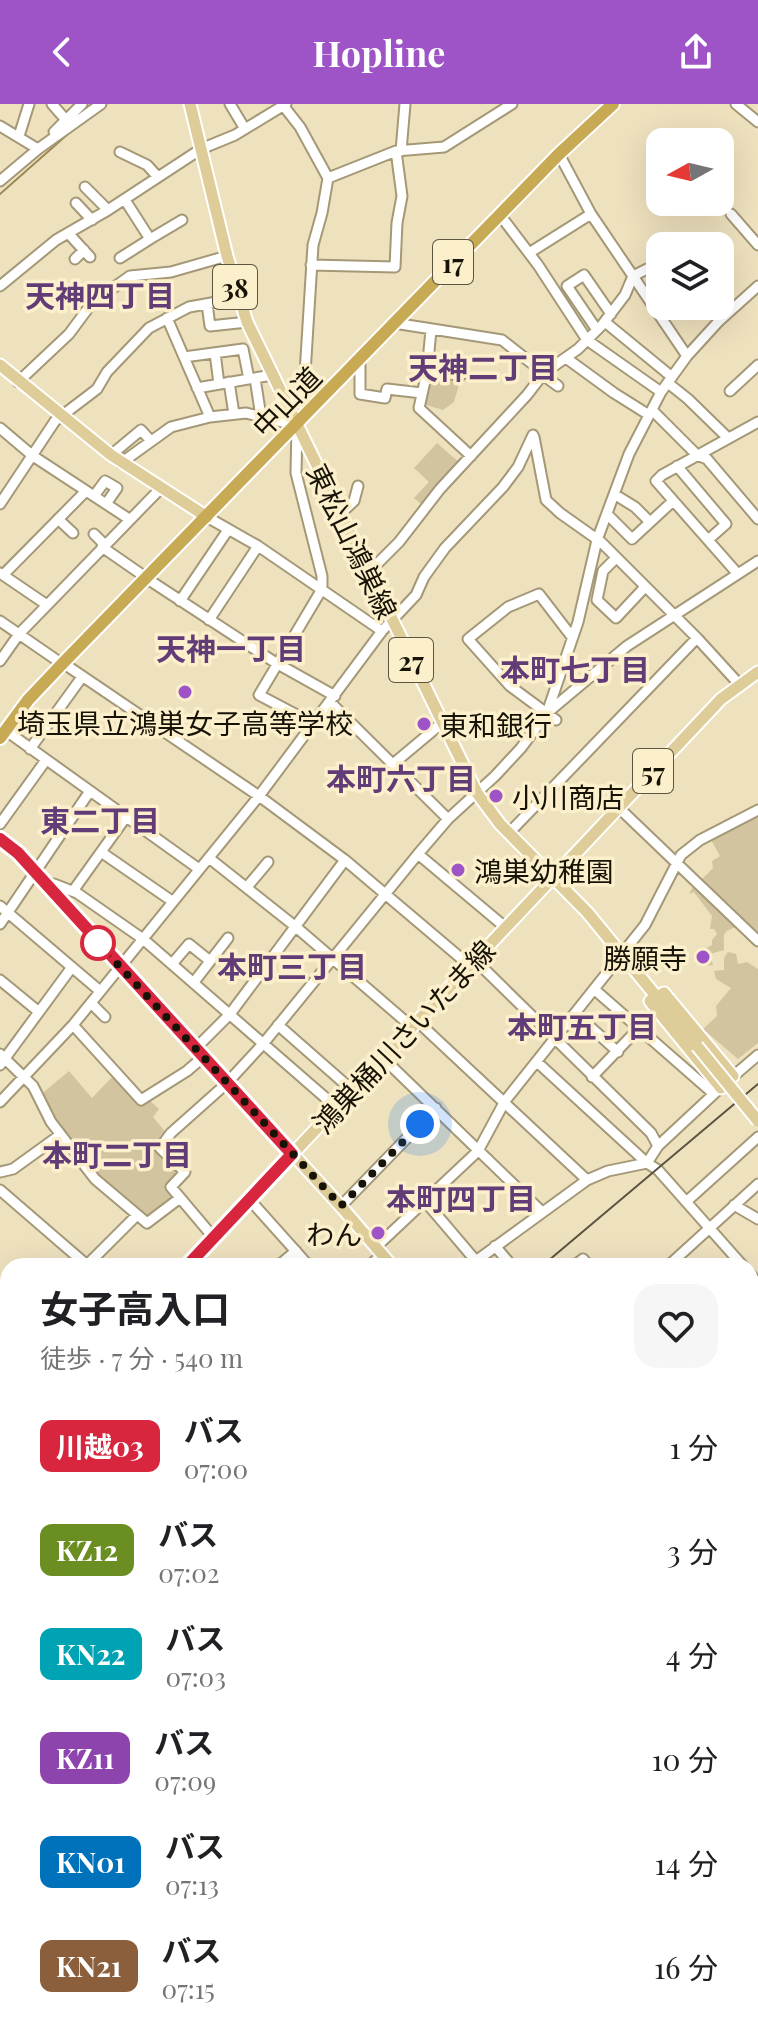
<!DOCTYPE html>
<html lang="ja">
<head>
<meta charset="utf-8">
<style>
	body { margin:0; font-family:"Playfair Display","Noto Sans JP",serif; background:#f6f6f6; color:#202124; height:100vh; display:flex; flex-direction:column; font-size:30px; white-space:nowrap }
	* { box-sizing:border-box; margin:0 }
	p { font-size:26px; color:#757577 }
	.icon { flex:none; width:44px; height:44px; fill:none; stroke:currentColor; stroke-width:2; stroke-linecap:round; stroke-linejoin:round }
	.map { position:relative; flex:1; overflow:hidden }
	.drawer { position:absolute; left:0px; top:1154px; width:758px; height:776px; display:flex; flex-direction:column; background:#fff; border-radius:24px 24px 0 0; box-shadow:0 8px 32px #0002 }
	.drawer>* { flex:none }
	.badge { padding:0 16px; border-radius:12px; font-size:28px; line-height:52px }
	.needle { width:52px; rotate:262deg }
	.fabs { position:absolute; left:646px; top:24px; display:grid; gap:16px }
	.fabs a { display:grid; place-items:center; width:88px; height:88px; border-radius:16px; background:#fff; box-shadow:0 8px 32px #0002; font-size:40px }
	.you { position:absolute; width:40px; height:40px; margin:-20px; border:6px solid #fff; border-radius:50%; background:#1a73e8; box-shadow:0 0 0 12px #1a73e833 }
	.map>.badge { position:absolute; translate:-50% -50%; box-shadow:0 0 0 4px #fff }
	.round { display:grid; place-items:center; flex:none; width:84px; height:84px; border-radius:24px; background:#f6f6f6 }
	.overview { display:flex; align-items:center; justify-content:space-between; height:136px; padding:0 40px }
	h1 { font-size:38px; font-weight:700; line-height:60px }
	ul { padding:0; list-style:none }
	li { display:flex; align-items:center; gap:24px; height:104px; padding:0 40px }
	li div { flex:1 }
	li b { display:block; font-size:30px }
	li em { font-style:normal }
	li .badge { min-width:88px; font-weight:700; text-align:center }
	header { display:flex; justify-content:space-between; align-items:center; height:104px; padding:0 40px; background:#9e54c6; color:#fff; font-size:36px; font-weight:700 }
	.map>svg:first-child { display:block }
	.green { fill:#d1c49f }
	.lines { fill:none; stroke-linecap:round; stroke-linejoin:round }
	.stream { stroke:#9a8856; stroke-width:2 }
	.minor-casing { stroke:#a49877; stroke-width:13 }
	.major-casing { stroke:#fff; stroke-width:15 }
	.highway-casing { stroke:#fff; stroke-width:16 }
	.minor { stroke:#fff; stroke-width:9 }
	.major { stroke:#decc99; stroke-width:11 }
	.highway { stroke:#c8aa55; stroke-width:12 }
	.rail { stroke:#5b5340; stroke-width:2 }
	.major-bridge-casing { stroke:#fff; stroke-width:15; stroke-linecap:butt }
	.major-bridge { stroke:#decc99; stroke-width:11 }
	.line-casing { stroke:#fff; stroke-width:18 }
	.line { stroke:#d7263d; stroke-width:12 }
	.walk { stroke:#181307; stroke-width:8; stroke-dasharray:0 14.4 }
	.poi-dot { fill:#9e54c6; stroke:#fcefcb; stroke-width:3 }
	.stop-dot { fill:#fff; stroke:#d7263d; stroke-width:4 }
	.labels { text-anchor:middle; dominant-baseline:central; stroke-width:7; stroke-linejoin:round; paint-order:stroke }
	.shield { fill:#fcefcb; stroke:#5c5542; stroke-width:2 }
	.shield-label { font-size:26px; font-weight:bold; fill:#181307 }
	.street-label { font-size:28px; fill:#181307; stroke:#fcefcb }
	.poi-label { font-size:28px; fill:#181307; stroke:#fcefcb; text-anchor:start }
	.neighbourhood-label { font-size:30px; font-weight:bold; fill:#613c76; stroke:#fcefcb }
</style>
</head>
<body>
<header><svg class="icon" aria-label="back" viewBox="0 0 24 24"><path d="M15 5l-7 7 7 7"/></svg>Hopline<svg class="icon" aria-label="share" viewBox="0 0 24 24"><path d="M12 15V3M7 8l5-5 5 5M5 13v7h14v-7"/></svg></header>
<div class="map">
<svg width="758" height="1930" viewBox="0 0 758 1930">
	<rect width="100%" height="100%" fill="#eee1be"/>
	<path class="green" d="M429,270l32,3 -7,25 -11,8 -21,-6z
		M437,339l24,21 -39,41 -8,-7 15,-16 -15,-14z
		M758,709v119l-4,3 -54,-54 13,-13 -1,-7 8,-5 -10,-18z
		M695,779l44,43c-18,6 -15,6 -15,24l-14,4 3,11 -11,1 -1,-15 11,-6v-5l5,-6 -3,-5h-4l2,-13 -18,-24 -5,2z
		M728,848l8,2 2,10 9,-2 11,7v74l-20,16 -35,-30 14,-13 -1,-10 15,-18 -15,-9 -2,-8 10,-1v-12z
		M69,967l23,27 23,-24 27,27 4,-4 13,12 -6,8 16,19 -8,12 24,24 -13,15 8,11 -30,25 -55,-44 -57,-82z"/>
	<g class="lines">
		<path class="stream" d="M0,90l77,-68"/>
		<defs>
			<path id="minor" d="M52,0l14,16
				M230,0l15,25
				M282,0l18,23 28,51 -6,35 -9,32 -10,161
				M736,0l22,18
				M0,22l38,23
				M54,28l28,-28
				M19,32l10,-32
				M401,47l4,-47
				M120,48l27,13 11,12
				M559,50l32,60 96,142
				M328,74l68,-27 48,-4 68,-43
				M0,77l38,-32 63,-45
				M85,83l23,23
				M125,96l25,39 32,-19
				M76,99l16,17
				M731,110l27,31
				M500,111l38,50 49,75 74,52
				M68,129l22,24
				M529,149l62,-39
				M120,154l30,-19
				M75,155l9,-9
				M311,161l84,2 2,-44 5,-27 -6,-45
				M0,182l56,-46 52,-30 93,-61 34,-14 51,-31
				M207,200l3,22 37,-4
				M167,214l43,99
				M605,218l67,55
				M394,219l108,17 42,33
				M431,226l-4,42 -8,36 52,48
				M597,226l-30,-44 17,-11 27,39
				M215,249l4,31
				M184,253l59,-8 6,30
				M566,254l48,35 35,22
				M357,258l3,3v29l25,4 2,-9 35,4
				M427,268l34,3
				M543,271l15,11
				M255,274l6,39
				M18,278l51,-48 23,-31 38,-27 41,-4 56,-16
				M229,278l5,32
				M668,279l20,16 40,39
				M197,284l75,-13
				M730,287l28,-26
				M652,306l45,45 10,4 51,60
				M297,320l-1,49 26,103v13l-63,106 55,29
				M0,324l33,28 96,63
				M534,333l12,63 14,13 41,29 96,96 42,46
				M111,351l30,-25 10,11
				M121,359l50,-36 39,-10 36,-4 40,10
				M677,362l49,58 -18,16
				M614,390l21,13 15,15
				M94,392l11,-15 12,7 -11,16
				M0,400l55,-83 42,-32 10,-17 42,-44 40,-21 50,-9
				M340,410l14,-13 4,-15
				M607,410l25,25 41,-38
				M207,413l51,29 124,85
				M58,415l15,14
				M94,430l10,10
				M102,443l39,27
				M616,454l-13,13 -6,29 19,18 29,-31
				M369,468l30,-30 41,-53 87,-94 17,-22 34,-24 24,-24 23,-30 8,-19 18,-9
				M0,469l47,32
				M737,469l-81,-92 6,-6 96,-53
				M3,471l83,-84
				M146,474l130,85 59,33
				M180,497l48,-71
				M209,516l49,-74
				M0,517l58,40
				M0,557l19,-27 142,-146
				M63,559l196,133 86,64 124,105
				M330,598l118,117
				M547,609l31,-91 19,-82 32,-86 32,-62 26,-36 31,-34 40,-36
				M556,616l-46,-34 -42,-47 40,-32 31,-13 33,43
				M5,626l194,139
				M30,645l52,-72
				M393,660l49,-41
				M618,703l140,134
				M0,720l46,-64
				M509,729l188,-195
				M101,748l71,49
				M418,750l87,73
				M209,754l87,69 116,100
				M47,782l7,-2 23,9 66,46 193,168
				M247,783l21,-25
				M73,787l53,-74
				M0,802l100,85
				M0,820l90,-133
				M475,856l176,173 7,13
				M172,860l17,-20 21,17
				M0,876l39,32
				M194,878l34,-44
				M595,886l119,104
				M91,899l14,14
				M576,910l42,38
				M417,917l170,159
				M73,921l68,75 46,-29 15,-13
				M278,921l74,65
				M195,945l35,-35 115,-154
				M0,950l33,32 18,36 44,57 52,44 33,-25
				M383,954l159,154
				M537,958l110,101 11,7 85,96
				M0,961l72,-98
				M592,973l47,-49
				M730,975l28,-24
				M0,998l73,-77 186,-229 123,-165 34,-36 8,-18 21,-29 58,-61 15,-20 15,-32
				M647,1059l11,-17 59,-55
				M0,1068l13,-3 47,-34
				M0,1086l88,76
				M250,1096l59,66
				M425,1097l51,60
				M686,1098l72,-65
				M734,1101l24,14
				M341,1102l95,-98
				M214,1134l-43,-51 14,-15 -25,-24 11,-15 55,-49 37,-40 155,-190 30,-35 47,-43 26,-28 26,-35 80,-67 131,-85
				M495,1142l17,20
				M376,1143l102,-96 27,-50 140,-176 36,-70 19,-15 58,-30
				M87,1161l50,-50
				M278,1162l18,-15
				M369,1162l13,-11
				M469,1162l118,-86 21,-9 39,-8
				M574,1162l9,-7 6,7
				M668,1162l90,-82
				M750,1170l8,10
				M0,1202l8,8
				M0,1240l8,1
				M750,1285l8,-8
				M750,1331l8,-9
				M750,1338l8,8
				M750,1410l8,-7
				M0,1454l8,-9
				M750,1462l8,17
				M0,1553l8,7
				M750,1628l8,15
				M0,1643l8,-9
				M0,1717l8,7
				M750,1731l8,-4
				M750,1797l8,21
				M0,1848l8,-14
				M0,1920l3,10
				M92,1922l4,8
				M139,1922l4,8
				M160,1922l2,8
				M252,1922l3,8
				M304,1922l4,8
				M543,1922l5,8
				M692,1922l3,8
				M61,1930l8,-8
				M122,1930l10,-8
				M334,1930l15,-8
				M394,1930l2,-8
				M643,1930l23,-8
				M743,1930l15,-10"/>
			<path id="major" d="M190,0l37,152 20,66 230,471 23,31 87,88 110,134
				M0,261l111,90 96,62
				M0,735l18,14 326,357 48,56
				M721,984l-71,-87 14,-8 69,83
				M187,1162l534,-567 37,-27
				M0,1378l8,-9"/>
			<path id="highway" d="M0,634l28,-38 35,-37 496,-509 54,-50"/>
		</defs>
		<use href="#minor" class="minor-casing"/>
		<use href="#major" class="major-casing"/>
		<use href="#highway" class="highway-casing"/>
		<use href="#minor" class="minor"/>
		<use href="#major" class="major"/>
		<use href="#highway" class="highway"/>
		<path class="rail" d="M542,1162l216,-182
			M0,1597l8,-7"/>
		<defs>
			<path id="major-bridge" d="M697,942l61,75"/>
		</defs>
		<use href="#major-bridge" class="major-bridge-casing"/>
		<use href="#major-bridge" class="major-bridge"/>
	</g>
	<g class="lines">
		<defs>
			<path id="line" d="M0,735l18,14 274,301 -105,112"/>
		</defs>
		<use href="#line" class="line-casing"/>
		<use href="#line" class="line"/>
		<path class="walk" d="M98,839l243,263 79,-82"/>
	</g>
	<g class="poi-dot">
		<circle cx="185" cy="588" r="8"/>
		<circle cx="424" cy="620" r="8"/>
		<circle cx="496" cy="692" r="8"/>
		<circle cx="458" cy="766" r="8"/>
		<circle cx="703" cy="853" r="8"/>
		<circle cx="378" cy="1129" r="8"/>
	</g>
	<circle class="stop-dot" cx="98" cy="839" r="16"/>
	<g class="labels">
		<g class="shield">
			<rect x="433" y="136" width="40" height="44" rx="6"/>
			<rect x="213" y="161" width="44" height="44" rx="6"/>
			<rect x="389" y="534" width="44" height="44" rx="6"/>
			<rect x="633" y="645" width="40" height="44" rx="6"/>
		</g>
		<g class="shield-label">
			<text x="453" y="158">17</text>
			<text x="235" y="183">38</text>
			<text x="411" y="556">27</text>
			<text x="653" y="667">57</text>
		</g>
		<g class="street-label">
			<text transform="translate(286 297) rotate(-46)">中山道</text>
			<text transform="translate(353 437) rotate(64)">東松山鴻巣線</text>
			<text transform="translate(403 932) rotate(-47)">鴻巣桶川さいたま線</text>
		</g>
		<g class="poi-label">
			<text x="185" y="618" text-anchor="middle">埼玉県立鴻巣女子高等学校</text>
			<text x="440" y="620">東和銀行</text>
			<text x="512" y="692">小川商店</text>
			<text x="474" y="766">鴻巣幼稚園</text>
			<text x="687" y="853" text-anchor="end">勝願寺</text>
			<text x="362" y="1129" text-anchor="end">わん</text>
		</g>
		<g class="neighbourhood-label">
			<text x="100" y="191">天神四丁目</text>
			<text x="483" y="263">天神二丁目</text>
			<text x="231" y="544">天神一丁目</text>
			<text x="575" y="565">本町七丁目</text>
			<text x="401" y="674">本町六丁目</text>
			<text x="100" y="716">東二丁目</text>
			<text x="292" y="862">本町三丁目</text>
			<text x="582" y="922">本町五丁目</text>
			<text x="117" y="1050">本町二丁目</text>
			<text x="461" y="1094">本町四丁目</text>
		</g>
	</g>
</svg>
<div class="fabs">
<a><svg class="needle" viewBox="-14 -14 28 28"><path d="M0-13l5 13h-10z" fill="#e53935"/><path d="M0 13l5-13h-10z" fill="#757577"/></svg></a>
<a><svg class="icon" aria-label="layers" viewBox="0 0 24 24"><path d="M12 4l9 5-9 5-9-5zM3 14l9 5 9-5"/></svg></a>
</div>
<div class="you" style="left:420px;top:1020px"></div>
<section class="drawer">
<div class="overview"><div><h1>女子高入口</h1><p>徒歩 · 7 分 · 540 m</p></div><a class="round"><svg class="icon" aria-label="heart" viewBox="0 0 24 24"><path d="M12 20l-8-8c-3-5 5-10 8-4 3-6 11-1 8 4z"/></svg></a></div>
<ul>
<li><span class="badge" style="background:#d7263d;color:#fff">川越03</span><div><b>バス</b><p>07:00</p></div><em>1 分</em></li>
<li><span class="badge" style="background:#6b8e23;color:#fff">KZ12</span><div><b>バス</b><p>07:02</p></div><em>3 分</em></li>
<li><span class="badge" style="background:#00a3b4;color:#fff">KN22</span><div><b>バス</b><p>07:03</p></div><em>4 分</em></li>
<li><span class="badge" style="background:#8e44ad;color:#fff">KZ11</span><div><b>バス</b><p>07:09</p></div><em>10 分</em></li>
<li><span class="badge" style="background:#0072bc;color:#fff">KN01</span><div><b>バス</b><p>07:13</p></div><em>14 分</em></li>
<li><span class="badge" style="background:#8b5e3c;color:#fff">KN21</span><div><b>バス</b><p>07:15</p></div><em>16 分</em></li>
</ul>
</section>
</div>
</body>
</html>
